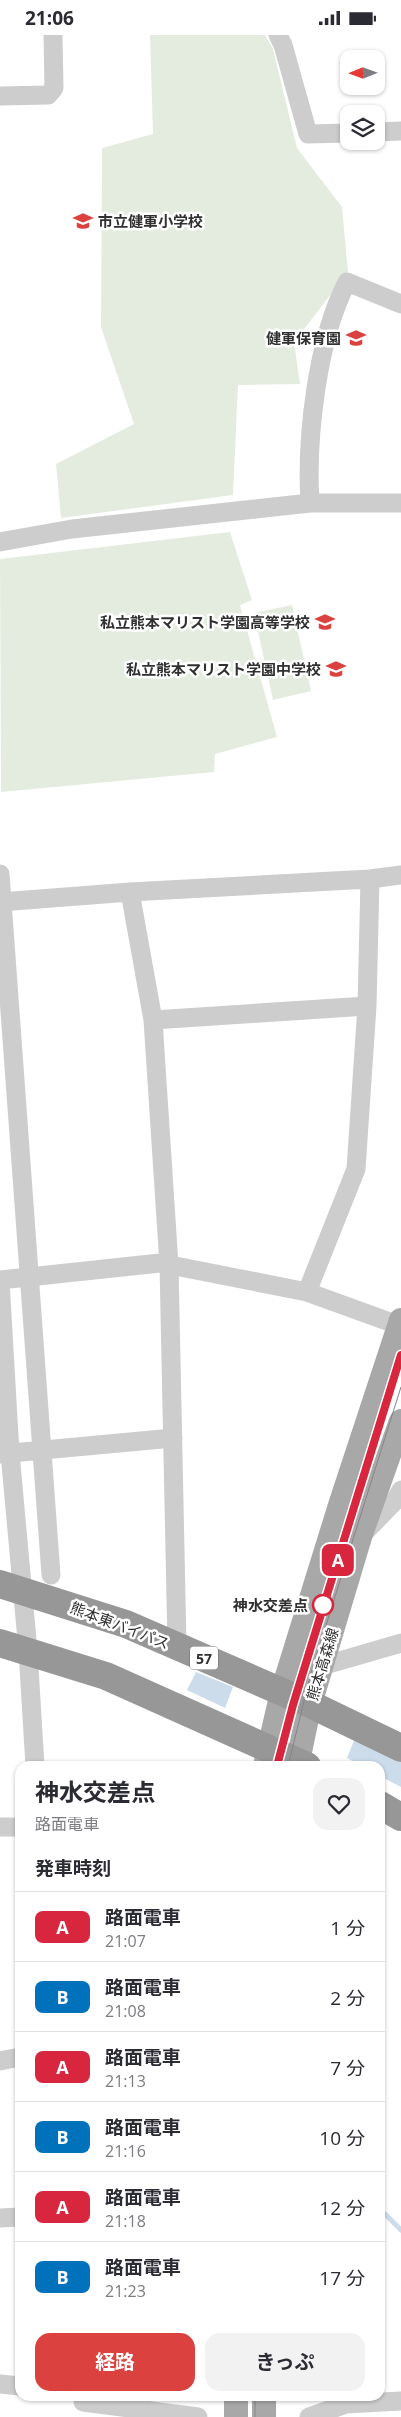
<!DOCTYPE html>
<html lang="ja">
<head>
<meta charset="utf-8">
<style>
	body { margin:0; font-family:"Open Sans","Noto Sans JP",sans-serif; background:#f2f2f3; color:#2b2b33; height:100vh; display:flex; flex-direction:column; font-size:19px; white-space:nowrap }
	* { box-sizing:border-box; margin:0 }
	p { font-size:16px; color:#7c7c81 }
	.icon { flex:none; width:28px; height:28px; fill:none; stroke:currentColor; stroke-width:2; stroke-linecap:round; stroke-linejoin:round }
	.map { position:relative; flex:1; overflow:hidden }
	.side { position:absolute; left:15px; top:1726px; width:370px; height:640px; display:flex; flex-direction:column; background:#fff; border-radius:15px; box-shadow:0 1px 4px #0004 }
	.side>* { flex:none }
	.badge { padding:0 10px; border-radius:8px; font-size:18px; line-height:32px }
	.needle { width:32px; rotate:269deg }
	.buttons { position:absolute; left:340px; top:15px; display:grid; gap:10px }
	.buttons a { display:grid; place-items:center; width:45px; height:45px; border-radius:10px; background:#fff; box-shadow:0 1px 4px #0004; font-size:25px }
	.map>.badge { position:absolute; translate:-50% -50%; box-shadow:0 0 0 2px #fff }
	h2 { padding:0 20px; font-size:19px; line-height:45px }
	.round { display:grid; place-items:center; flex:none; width:52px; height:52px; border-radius:15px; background:#f2f2f3 }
	.head { display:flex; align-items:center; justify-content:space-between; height:85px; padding:0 20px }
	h1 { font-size:24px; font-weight:700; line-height:38px }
	.primary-button { display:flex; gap:10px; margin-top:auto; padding:10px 20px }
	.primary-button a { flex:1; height:58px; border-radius:15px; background:#da413f; color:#fff; font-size:20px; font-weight:700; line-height:58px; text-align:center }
	.primary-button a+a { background:#f2f2f3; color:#2b2b33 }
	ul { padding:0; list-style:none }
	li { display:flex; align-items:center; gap:15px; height:70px; padding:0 20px; border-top:1px solid #e1e1e2 }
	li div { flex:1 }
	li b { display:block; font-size:19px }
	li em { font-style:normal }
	li .badge { min-width:55px; font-weight:700; text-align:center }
	.status { display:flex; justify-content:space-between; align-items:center; height:35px; padding:0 25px; background:#fff; direction:ltr }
	.status svg { height:14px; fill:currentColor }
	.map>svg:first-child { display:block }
	.green { fill:#e4ecdf }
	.water { fill:#ccdcea }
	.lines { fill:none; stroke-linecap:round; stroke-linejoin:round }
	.stream { stroke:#ccdcea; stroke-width:5 }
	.minor { stroke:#cdcdcd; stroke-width:19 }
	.major { stroke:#a8a8a8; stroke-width:24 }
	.highway { stroke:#979797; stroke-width:28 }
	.tram { stroke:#858585; stroke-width:1 }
	.line-casing { stroke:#fff; stroke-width:11 }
	.line { stroke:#d7263d; stroke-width:8 }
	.stop-dot { fill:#fff; stroke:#d7263d; stroke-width:2.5 }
	.labels { text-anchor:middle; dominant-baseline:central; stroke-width:5; stroke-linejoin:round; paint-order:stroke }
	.shield { fill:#fff; stroke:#6e6e6e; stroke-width:1 }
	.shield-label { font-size:14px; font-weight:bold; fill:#303030 }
	.poi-label { font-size:15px; font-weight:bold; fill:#303030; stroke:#fff; text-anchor:end }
	.stop-label { font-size:15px; font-weight:bold; fill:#303030; stroke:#fff; text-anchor:end }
	.street-label { font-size:15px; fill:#303030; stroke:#fff }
</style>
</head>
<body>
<div class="status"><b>21:06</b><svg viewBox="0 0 49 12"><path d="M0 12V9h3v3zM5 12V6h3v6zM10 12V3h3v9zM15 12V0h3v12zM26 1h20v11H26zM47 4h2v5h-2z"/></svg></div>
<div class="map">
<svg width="401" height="2382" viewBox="0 0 401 2382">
	<rect width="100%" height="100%" fill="#fff"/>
	<path class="green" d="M150,0h115l8,14 24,99 45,59 6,65 -54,70 6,42 -62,1 -5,110 -172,23 -5,-54 78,-40 -33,-97 1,-179 51,-14z
		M230,497l22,68 -12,5 37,132 -62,17 -1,18 -213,20 -1,-233z
		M292,570l19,86 -38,9 -19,-87z"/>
	<path class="water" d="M196,1637l37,15 -8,21 -38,-18z
		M355,1703l46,24v25l-21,-11v-10h-18l-15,-8z"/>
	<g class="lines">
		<path class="stream" d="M385,2179l16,16"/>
		<path class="minor" d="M278,0l5,10 25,89 41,-1
			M0,61l48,-1 6,-7 -1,-53
			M376,97l25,-1
			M310,468c-4,-65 7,-163 37,-221l54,22
			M0,507l72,-13 238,-26h91
			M0,839l51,701
			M130,857l23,128 16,245 8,381
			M0,867l130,-10 240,-13 31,-4
			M153,985l214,-14
			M0,1245l10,173 18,198 7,115
			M0,1245l160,-17 147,29 94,34
			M307,1257l49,-123 11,-163 3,-127
			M0,1419l173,-16
			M363,1499l32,-33 6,-11
			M322,1631l79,-23
			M0,1792h20
			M0,2026l20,-4
			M0,2183l20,-1
			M0,2349l20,2
			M83,2367l115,15
			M309,2382l37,-13 55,-3"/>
		<path class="major" d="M265,1731l17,-74 59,-190 60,-182
			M297,1731l13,-62 50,-167 41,-116
			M236,2382v-21
			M264,2382v-21"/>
		<path class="highway" d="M0,1549l126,40 184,80 91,44
			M0,1608l106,33 201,90
			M380,1770l21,12"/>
		<path class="tram" d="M277,1731l16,-61 108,-350
			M288,1731l23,-93 90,-286
			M255,2382v-21"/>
	</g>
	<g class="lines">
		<defs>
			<path id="line" d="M277,1731l16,-61 108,-350"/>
		</defs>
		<use href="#line" class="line-casing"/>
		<use href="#line" class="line"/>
	</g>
	<defs>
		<symbol id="school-bare" viewBox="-9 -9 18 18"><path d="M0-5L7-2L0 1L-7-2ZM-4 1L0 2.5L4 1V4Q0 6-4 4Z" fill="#da413f" stroke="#fff" stroke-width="2.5" paint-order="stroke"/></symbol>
	</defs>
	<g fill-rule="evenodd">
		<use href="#school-bare" x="69" y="172" width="28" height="28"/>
		<use href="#school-bare" x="342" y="289" width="28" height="28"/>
		<use href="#school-bare" x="311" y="573" width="28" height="28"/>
		<use href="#school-bare" x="322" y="620" width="28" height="28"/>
	</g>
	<circle class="stop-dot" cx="323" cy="1570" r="10"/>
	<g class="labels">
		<rect class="shield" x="190" y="1611.5" width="28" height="23" rx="4"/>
		<g class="shield-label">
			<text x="204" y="1623">57</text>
		</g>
		<g class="poi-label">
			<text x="98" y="186" text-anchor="start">市立健軍小学校</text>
			<text x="341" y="303">健軍保育園</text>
			<text x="310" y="587">私立熊本マリスト学園高等学校</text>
			<text x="321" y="634">私立熊本マリスト学園中学校</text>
		</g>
		<g class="stop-label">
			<text x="308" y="1570">神水交差点</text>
		</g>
		<g class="street-label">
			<text transform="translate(120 1590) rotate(21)">熊本東バイパス</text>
			<text transform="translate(322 1629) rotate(-73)">熊本高森線</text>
		</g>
	</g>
</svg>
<div class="buttons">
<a><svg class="needle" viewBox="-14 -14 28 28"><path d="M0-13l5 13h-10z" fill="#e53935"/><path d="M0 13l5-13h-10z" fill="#7c7c81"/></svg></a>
<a><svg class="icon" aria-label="layers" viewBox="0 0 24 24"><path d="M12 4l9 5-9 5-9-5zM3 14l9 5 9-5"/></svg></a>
</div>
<b class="badge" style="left:338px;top:1525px;background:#d7263d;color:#fff">A</b>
<section class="side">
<div class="head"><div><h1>神水交差点</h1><p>路面電車</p></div><a class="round"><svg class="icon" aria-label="heart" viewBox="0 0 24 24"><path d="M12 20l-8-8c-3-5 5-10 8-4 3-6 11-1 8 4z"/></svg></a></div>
<h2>発車時刻</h2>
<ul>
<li><span class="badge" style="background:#d7263d;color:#fff">A</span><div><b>路面電車</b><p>21:07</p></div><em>1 分</em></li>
<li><span class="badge" style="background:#0072bc;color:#fff">B</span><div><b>路面電車</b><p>21:08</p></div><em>2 分</em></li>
<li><span class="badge" style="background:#d7263d;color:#fff">A</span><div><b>路面電車</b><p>21:13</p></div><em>7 分</em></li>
<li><span class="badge" style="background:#0072bc;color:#fff">B</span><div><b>路面電車</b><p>21:16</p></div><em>10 分</em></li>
<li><span class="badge" style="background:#d7263d;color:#fff">A</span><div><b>路面電車</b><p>21:18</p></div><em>12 分</em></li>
<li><span class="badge" style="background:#0072bc;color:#fff">B</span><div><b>路面電車</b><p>21:23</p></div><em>17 分</em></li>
</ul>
<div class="primary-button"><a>経路</a><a>きっぷ</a></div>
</section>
</div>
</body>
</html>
